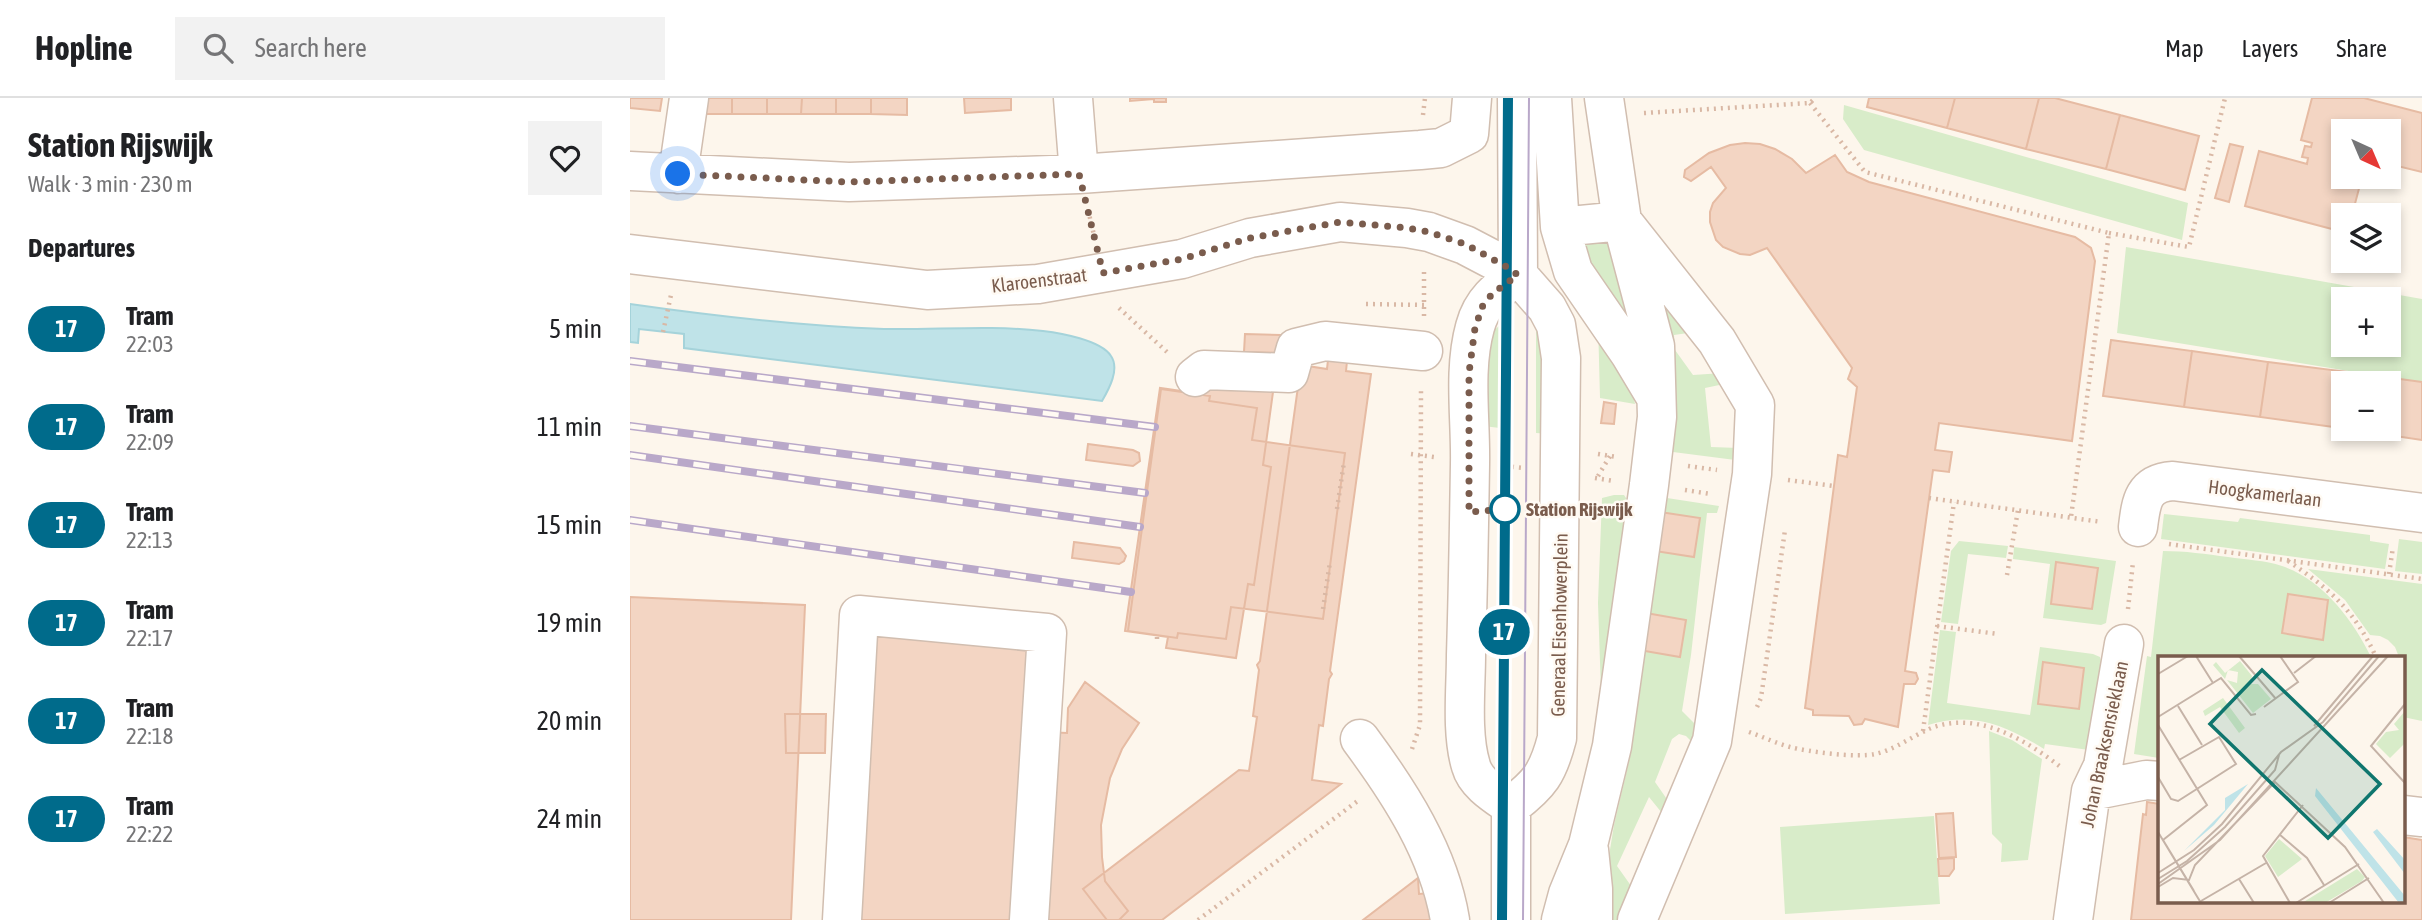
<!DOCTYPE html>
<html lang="en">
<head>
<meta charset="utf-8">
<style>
	body { margin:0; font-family:"Asap Condensed",sans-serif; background:#f2f2f2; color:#202124; height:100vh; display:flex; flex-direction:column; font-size:26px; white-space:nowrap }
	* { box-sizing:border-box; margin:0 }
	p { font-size:23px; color:#757577 }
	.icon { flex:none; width:38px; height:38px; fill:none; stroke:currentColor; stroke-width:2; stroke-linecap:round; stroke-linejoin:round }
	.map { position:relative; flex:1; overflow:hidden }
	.side { display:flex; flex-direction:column; background:#fff; width:630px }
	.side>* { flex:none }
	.badge { padding:0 14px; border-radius:23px; font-size:24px; line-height:46px }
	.needle { width:46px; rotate:136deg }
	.buttons { position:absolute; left:1701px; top:21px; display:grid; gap:14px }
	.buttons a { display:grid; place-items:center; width:70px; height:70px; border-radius:0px; background:#fff; box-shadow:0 4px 10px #0003; font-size:35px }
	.you { position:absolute; width:35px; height:35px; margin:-18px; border:5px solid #fff; border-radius:50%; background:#1a73e8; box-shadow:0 0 0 10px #1a73e833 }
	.map>.badge { position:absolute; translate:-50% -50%; box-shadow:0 0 0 4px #fff }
	h2 { padding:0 28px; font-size:26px; line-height:63px }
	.round { display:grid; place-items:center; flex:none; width:74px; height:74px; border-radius:0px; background:#f2f2f2 }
	.summary { display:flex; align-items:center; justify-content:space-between; height:119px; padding:0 28px }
	h1 { font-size:33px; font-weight:700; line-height:52px }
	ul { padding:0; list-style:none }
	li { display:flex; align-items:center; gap:21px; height:98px; padding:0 28px }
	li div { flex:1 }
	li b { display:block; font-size:26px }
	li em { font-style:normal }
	li .badge { min-width:77px; font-weight:700; text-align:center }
	header { display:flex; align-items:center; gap:42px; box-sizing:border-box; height:98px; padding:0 35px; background:#fff; border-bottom:2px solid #e0e0e0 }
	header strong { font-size:33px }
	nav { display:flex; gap:38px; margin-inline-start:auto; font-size:24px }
	.search { width:490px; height:63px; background:#f2f2f2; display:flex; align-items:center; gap:18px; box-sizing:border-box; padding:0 24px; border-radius:0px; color:#757577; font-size:26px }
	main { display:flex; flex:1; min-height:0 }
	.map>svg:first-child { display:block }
	.green { fill:#d8ecc9; fill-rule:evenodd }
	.water { fill:#bfe3e8; stroke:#a5d3da; stroke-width:2 }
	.building { fill:#f3d5c3; stroke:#e6bba3; stroke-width:2 }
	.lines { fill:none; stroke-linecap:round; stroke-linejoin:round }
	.minor-casing { stroke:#d1beb0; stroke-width:41 }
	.path { stroke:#d9b8a5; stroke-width:4.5; stroke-dasharray:2 5; stroke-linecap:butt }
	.minor { stroke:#fff; stroke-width:38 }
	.tram { stroke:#b9a8c9; stroke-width:2 }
	.rail-casing { stroke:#b9a8c9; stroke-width:8 }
	.rail { stroke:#fffaf3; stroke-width:5; stroke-dasharray:16; stroke-linecap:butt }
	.line-casing { stroke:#fff; stroke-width:16 }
	.line { stroke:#006b8b; stroke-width:10 }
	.walk { stroke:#7a5c4d; stroke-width:7; stroke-dasharray:0 12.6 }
	.stop-dot { fill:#fff; stroke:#006b8b; stroke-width:3.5 }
	.labels { text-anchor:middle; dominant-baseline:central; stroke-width:5; stroke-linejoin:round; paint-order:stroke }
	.street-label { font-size:19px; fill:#7a5c4d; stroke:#fffaf3 }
	.stop-label { font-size:19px; font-weight:bold; fill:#7a5c4d; stroke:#fffaf3; text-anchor:start }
	.inset-road { fill:none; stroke:#c5b3a7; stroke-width:2 }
	.view { fill:#0f766e; fill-opacity:0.15; stroke:#0f766e; stroke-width:3.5 }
	.inset-edge { fill:none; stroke:#7a5c4d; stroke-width:3.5 }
</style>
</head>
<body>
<header>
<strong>Hopline</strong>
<div class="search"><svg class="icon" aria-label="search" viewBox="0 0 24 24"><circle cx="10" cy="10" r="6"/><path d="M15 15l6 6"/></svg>Search here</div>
<nav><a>Map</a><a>Layers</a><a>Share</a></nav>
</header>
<main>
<section class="side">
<div class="summary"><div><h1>Station Rijswijk</h1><p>Walk · 3 min · 230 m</p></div><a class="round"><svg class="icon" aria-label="heart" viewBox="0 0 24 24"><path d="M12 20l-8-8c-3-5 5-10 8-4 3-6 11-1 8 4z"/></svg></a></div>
<h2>Departures</h2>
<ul>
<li><span class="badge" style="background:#006b8b;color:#fff">17</span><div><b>Tram</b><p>22:03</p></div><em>5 min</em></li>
<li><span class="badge" style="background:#006b8b;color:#fff">17</span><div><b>Tram</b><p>22:09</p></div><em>11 min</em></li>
<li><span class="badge" style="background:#006b8b;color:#fff">17</span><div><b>Tram</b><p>22:13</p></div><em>15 min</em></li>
<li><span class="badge" style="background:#006b8b;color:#fff">17</span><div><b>Tram</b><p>22:17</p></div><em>19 min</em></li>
<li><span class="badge" style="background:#006b8b;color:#fff">17</span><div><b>Tram</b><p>22:18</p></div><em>20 min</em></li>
<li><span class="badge" style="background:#006b8b;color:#fff">17</span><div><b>Tram</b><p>22:22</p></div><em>24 min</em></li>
</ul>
</section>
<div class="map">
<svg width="1792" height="822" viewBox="0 0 1792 822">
	<rect width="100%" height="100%" fill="#fdf6ec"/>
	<path class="green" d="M1214,7l344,98 -6,37 -318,-90 -21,-31z
		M985,128l33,129 -63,-96 -1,-16z
		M1496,149l296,52v84l-305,-50zM1713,201h46v46h-46z
		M1023,176l42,58 -21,3 1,15 18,25 30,-2 6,10 -24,5 6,59 28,1 4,13 -70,-9 3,-63z
		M968,224l32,56 5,26 -35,-6z
		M869,228l1,102 -17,-2 1,-78 8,-16z
		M906,228l7,6 8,102 -15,-1z
		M984,397h10l4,6 -27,191 -3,-89 4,-105z
		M1037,400l52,8 -2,7h-10l-16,142 -9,56 25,25 -11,10 -10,-10 -7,-2 -7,5 -17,43 16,23 -5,13 -17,-21 -32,69 17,24 -8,30h-19v-52l7,-43 14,-59z
		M1534,416l74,8 2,-4 130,17v6l19,3 -4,25 -224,-30z
		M1769,441l23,3v32l-27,-3z
		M1329,443l49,5 -2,12 -38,-4 -10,70 -17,-2 10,-71z
		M1384,449l102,14 -10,62 -5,2 -58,-7 7,-54 -37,-5z
		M1533,453c22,0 43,3 65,6 18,3 37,3 54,9 41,14 71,54 89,91h-211l-1,101 -25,-4 13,-98 4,1zM1658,496l40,6 -5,39 -41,-6z
		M1678,471l114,15v137l-19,-4v-60h-4l-4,-10 -7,-7 -8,-4 -10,-1 -25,-35z
		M1310,532l16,2 -9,71 83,12 10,-68 53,7 7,3 1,5 -12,88 -44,-6 -1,5c-39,-24 -70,-38 -116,-24z
		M1359,633l23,9 30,19 -14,101 -27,2 1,-18 -10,-10z
		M1304,718l6,88 -155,10 -5,-87z"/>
	<path class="water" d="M0,206c84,12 168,22 254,25 53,1 106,-4 159,2 17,2 58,9 68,25 9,13 -2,33 -9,45l-418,-53v-14l-45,-5 -1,14 -8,-1z"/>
	<path class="building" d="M0,0h32l-2,13 -30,-3z
		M66,0h36v16h-36z
		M102,0h35v16h-35z
		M137,0h35l-1,16h-34z
		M172,0h34v16h-35z
		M206,0h35v16h-35z
		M241,0h36v17l-36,-1z
		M334,0h47v12l-46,3z
		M500,0h36v4h-12v-3l-24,2z
		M1239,0h86l-8,30 -80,-21z
		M1325,0h84l-13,51 -79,-21z
		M1409,0h16l65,17 -14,54 -80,-20z
		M1682,0h52l58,15v59l-33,-8v-33h-46v46h13l-1,2 6,2 -9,34h-9v17l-98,-26 14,-55 48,13 1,-6 -6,-1 3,-11 6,1 1,-4 -11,-3z
		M1490,17l79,21 -14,54 -79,-21z
		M1115,45l15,1 15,5 17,10 14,14 29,-18 12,17 22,10 206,55 16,11 4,13 -23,180 -133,-18 -4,27 17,2 -3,20 -16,-2 -28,201 11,2 2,6 -3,5h-11l-6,43 -33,-8 -3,5 -8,1 -5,-9 -36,-1v-5l-8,-2 33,-253 9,2 10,-70 -9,-8 4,-11 -85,-120 -17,7 -10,-1 -17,-7 -7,-7 -6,-18v-10l3,-9 13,-15 -15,-21 -20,14 -7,-4 1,-7 24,-17 21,-8z
		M1600,46l13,3 -14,55 -14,-4z
		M615,236l35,1v18l-36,-1z
		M1481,242l81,11 -8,56 -81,-11z
		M699,252l19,2 -2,19 25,3 -41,297 2,3 -3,5 -6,47 -4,-1 -7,55 29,4 -179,136h-55l-24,-31 156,-119 10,1 8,-54 -4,-1 6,-46 -2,-5 3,-4 41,-296 26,4z
		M1562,253l76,11 -8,55 -76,-10z
		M1638,264l88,11 -2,10h-11v46h5l-88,-12z
		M1726,275l66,9v58l-74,-11h41v-46h-35z
		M574,284l69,10 -10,73 8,2 -17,118 -6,-1 -12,74 -70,-10 2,-11 -43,-6 35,-243 42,6z
		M531,291l49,7 -1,5 48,7 -5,32 93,13 -22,166 -92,-12 -5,32 -48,-6 -1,5 -49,-7z
		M974,304l12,2 -2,20 -13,-1z
		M458,346l45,6 6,3 1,8 -7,5 -47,-6z
		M1030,414l40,6 -6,39 -39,-6z
		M444,444l46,6 6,8 -2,5 -5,3 -47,-6z
		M1426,464l42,6 -6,41 -41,-5z
		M1658,496l40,6 -5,40 -41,-7z
		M0,499l175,8 -14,315h-161z
		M1016,515l40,7 -6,37 -41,-7z
		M243,538l155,7 -4,88 43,2 1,-25 17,-26 54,41 -17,26 -12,29 -9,47 1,32 3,24 23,30 -9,9h-259z
		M1413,564l41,6 -5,41 -41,-5z
		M155,616h41l-1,39h-39z
		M1517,704l13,2v97h243v-64l19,3v80h-291l12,-106 3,1z
		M1323,715l3,44 -17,1 -3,-44z
		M1324,760v11l-5,7h-10l-1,-17z
		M788,780l1,16 11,-1 2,27h-69z"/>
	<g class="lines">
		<defs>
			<path id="minor" d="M443,0l6,76
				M887,0l1,177
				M922,0l8,129 13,44 57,83 24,40
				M0,73l219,11 230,-8 341,-24 21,-2 28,-14 3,-36
				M48,76l11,-76
				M930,129l62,-6 95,120 38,64 -3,69 -40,267 -75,179
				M0,156l297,36 111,-6 144,-25 68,-21 90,-16 67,6 22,4 36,13 42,22 11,8 29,33 9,17 5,33 -4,380c-9,35 -17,46 -46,68
				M565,279l9,-7 85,3 7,-25 29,-7 98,10
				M1508,429c3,-25 5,-44 35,-46l249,32
				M730,641c40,54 79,114 90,181
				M1461,693l55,-11 14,1
				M881,708c-14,-10 -35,-22 -40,-40 -10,-32 -5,-78 -5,-111 2,-64 3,-127 4,-191 1,-44 -7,-94 5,-137 7,-26 22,-37 43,-52
				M881,708v114
				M1773,717l19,2
				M959,752l4,39v31
				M212,822l17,-305 188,18 -18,287
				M931,822l7,-26 20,-49 24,-99 37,-261 8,-68 -2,-71 -33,-125 -18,-123
				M1443,822l18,-129 12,-25 21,-122"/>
		</defs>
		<use href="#minor" class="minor-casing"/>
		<path class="path" d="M1180,5l55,69 244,61 -38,284
			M1014,15l166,-10 5,-5
			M793,17l2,-17
			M458,112l7,29
			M1479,135l80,14 36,-149
			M736,206l59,1
			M489,210l48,44
			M794,218v-47
			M33,234l8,-37
			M781,356l23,3
			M968,356l19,3
			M875,368l19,2
			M1058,368l29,4
			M968,378l12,-20
			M965,380l19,3
			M1158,382l46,6
			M1055,392l26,4
			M1299,400l173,24
			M707,411l7,-47
			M1539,446l253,35
			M1658,463c42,28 67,50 88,96
			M1759,476l4,-27
			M1377,477l11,-65
			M693,511l7,-47
			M1498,511l5,-47
			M1307,528l61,8
			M527,541v-3
			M1127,609l4,-9 24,-168
			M1293,633l31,-229
			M1119,634c14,5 27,11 41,15 19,5 67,11 85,7 19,-4 36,-17 54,-25 47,-20 97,11 133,39
			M782,651l8,-24 1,-337
			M568,822l161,-120"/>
		<use href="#minor" class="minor"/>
		<path class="tram" d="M872,822l6,-822
			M893,822l6,-822"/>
		<defs>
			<path id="rail" d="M0,263l525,66
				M0,328l515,67
				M0,357l510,72
				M0,422l501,72"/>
		</defs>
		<use href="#rail" class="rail-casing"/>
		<use href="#rail" class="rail"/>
	</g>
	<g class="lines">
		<defs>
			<path id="line" d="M872,822l6,-822"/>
		</defs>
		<use href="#line" class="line-casing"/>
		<use href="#line" class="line"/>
		<path class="walk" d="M48,76l171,8 230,-8 24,99 79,-14 68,-21 90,-16 68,6 21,4 36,12 42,23 11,8 -25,18 -10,12 -8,23 -6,45v139l36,-3"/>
	</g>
	<circle class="stop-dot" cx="875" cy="411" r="14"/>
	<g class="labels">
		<g class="street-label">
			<text transform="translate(409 182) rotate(-7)">Klaroenstraat</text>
			<text transform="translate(1635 395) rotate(7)">Hoogkamerlaan</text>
			<text transform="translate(929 527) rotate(-89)">Generaal Eisenhowerplein</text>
			<text transform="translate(1474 646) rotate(-78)">Johan Braaksensieklaan</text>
		</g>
		<g class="stop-label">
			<text x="896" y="411">Station Rijswijk</text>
		</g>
	</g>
	<g transform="translate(1528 558)">
		<rect width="247" height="247" fill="#fdf6ec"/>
		<path d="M82,5l12,15 -2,8h8l13,15 -18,14 -26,-33 10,3 1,-11 -10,-2 -3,9 -12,-14 3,-3 9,11zM65,42l22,30 -6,5 -19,-26 -15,9 -2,-5zM247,55l-1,33 -14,14 -14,-14 10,-12 13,-2 -5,-6zM121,183l23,20 -24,18 -13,-21zM199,213l8,8 -3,4 -37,22h-23z" fill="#d8ecc9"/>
		<path d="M90,128l-34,41 -30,26 41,-41v-12zM158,132l89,108v7h-6l-84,-107zM219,173l28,31v14l-32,-42z" fill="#bfe3e8"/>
		<path class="inset-road" d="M38,0l17,27M81,0l37,43M136,17l22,-17M0,18l30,-18M247,48l-34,42 34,37M20,50l24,39M106,51l34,-25 -18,-26M0,61l63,-39 30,37 5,-1M0,69l49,80 -44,35M156,70l59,-70M0,121l13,22 7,2 58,-37 -17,-27 -40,23M0,176l43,71M121,178l28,24 17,27M5,184l31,51M0,217l36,-23 28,-26 59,-72 42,-30 56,-66M0,223l29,-18 38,-34 50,-57 4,-15M81,223l15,24M0,228l62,-44 168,-184M0,231l15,-9 16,2 6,-15 80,-83 70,65 39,56M43,245l65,-38M132,247l-27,-47 40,-51M138,247l63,-39M171,247l40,-25"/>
		<path class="view" d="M104,14l118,114 -52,54 -118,-114z"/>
		<rect width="247" height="247" class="inset-edge"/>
	</g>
</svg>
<div class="buttons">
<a><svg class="needle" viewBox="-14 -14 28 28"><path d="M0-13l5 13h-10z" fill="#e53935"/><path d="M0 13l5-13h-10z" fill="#757577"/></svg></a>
<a><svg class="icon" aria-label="layers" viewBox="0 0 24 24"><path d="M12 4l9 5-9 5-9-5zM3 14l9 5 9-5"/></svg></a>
<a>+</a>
<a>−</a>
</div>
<div class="you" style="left:48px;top:76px"></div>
<b class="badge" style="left:874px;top:534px;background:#006b8b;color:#fff">17</b>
</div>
</main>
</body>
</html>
